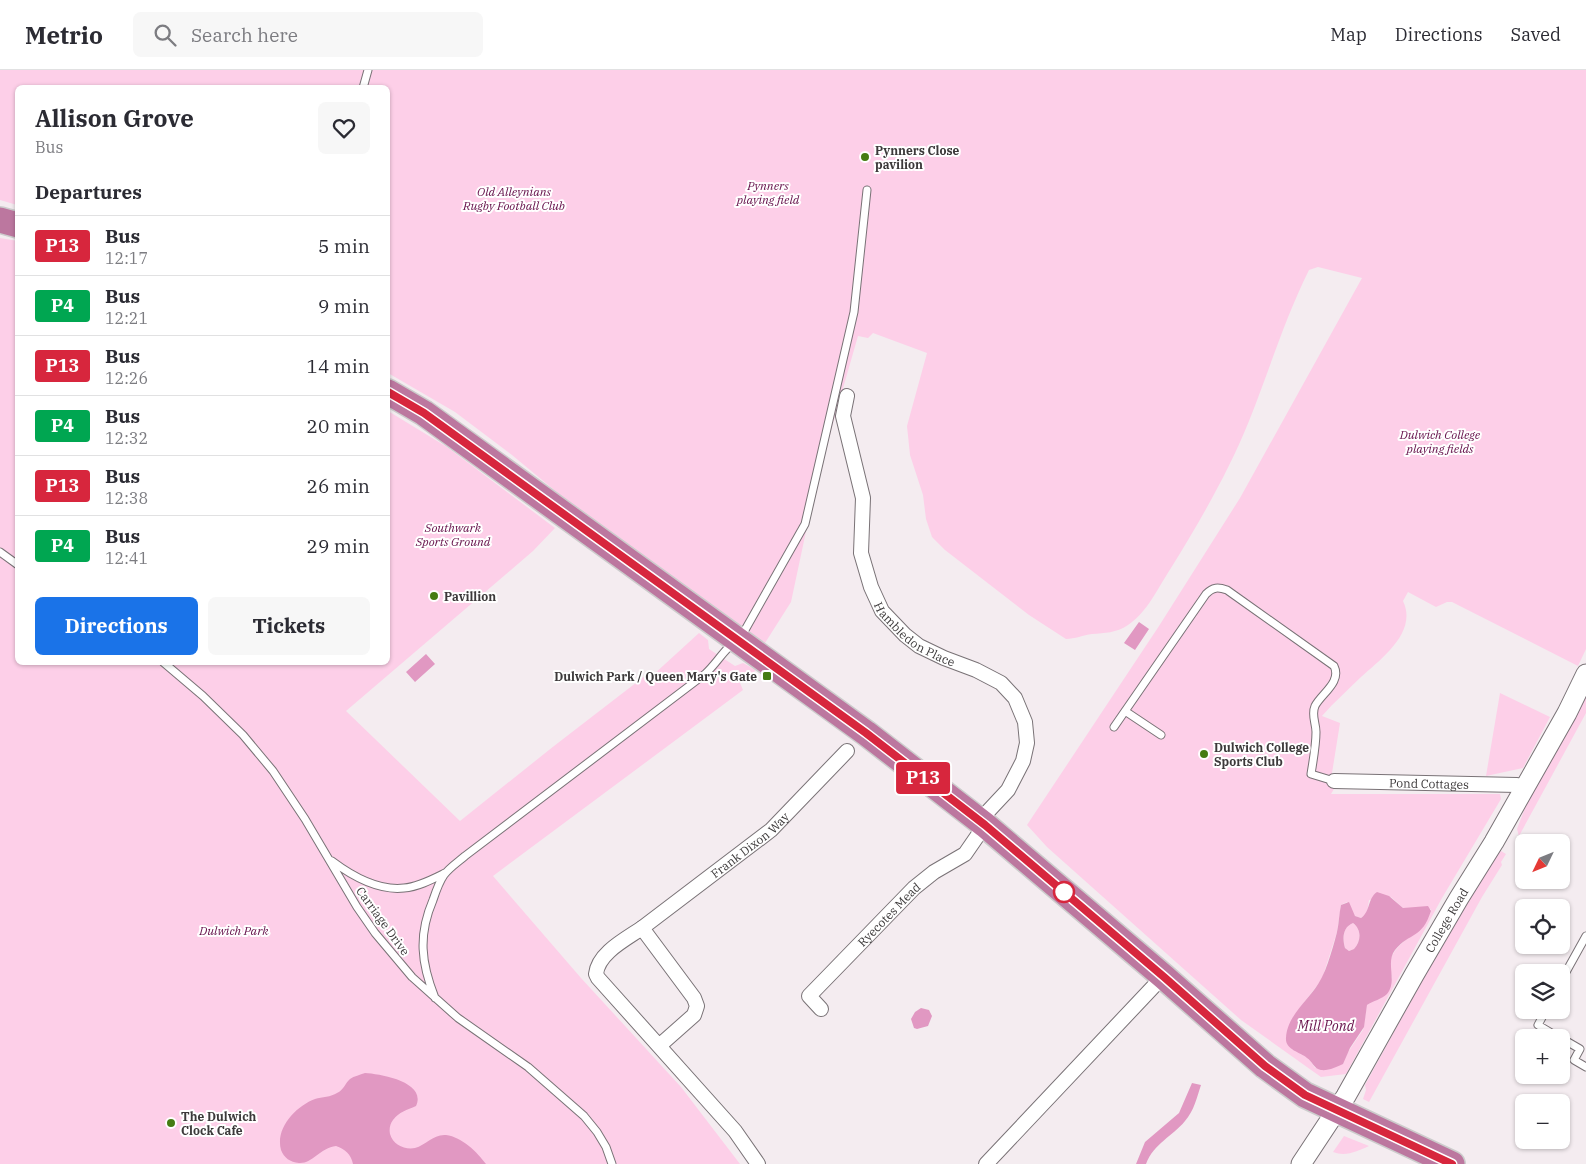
<!DOCTYPE html>
<html lang="en">
<head>
<meta charset="utf-8">
<style>
	body { margin:0; font-family:"IBM Plex Serif",serif; background:#f7f7f7; color:#2b2b33; height:100vh; display:flex; flex-direction:column; font-size:19px; white-space:nowrap }
	* { box-sizing:border-box; margin:0 }
	p { font-size:16px; color:#7c7c81 }
	.icon { flex:none; width:28px; height:28px; fill:none; stroke:currentColor; stroke-width:2; stroke-linecap:round; stroke-linejoin:round }
	.map { position:relative; flex:1; overflow:hidden }
	.sheet { position:absolute; left:15px; top:15px; width:375px; height:580px; display:flex; flex-direction:column; background:#fff; border-radius:8px; box-shadow:0 1px 4px #0004 }
	.sheet>* { flex:none }
	.badge { padding:0 10px; border-radius:4px; font-size:18px; line-height:32px }
	.needle { width:32px; rotate:227deg }
	.fabs { position:absolute; left:1515px; top:764px; display:grid; gap:10px }
	.fabs a { display:grid; place-items:center; width:55px; height:55px; border-radius:8px; background:#fff; box-shadow:0 1px 4px #0004; font-size:25px }
	.map>.badge { position:absolute; translate:-50% -50%; box-shadow:0 0 0 2px #fff }
	h2 { padding:0 20px; font-size:19px; line-height:45px }
	.round { display:grid; place-items:center; flex:none; width:52px; height:52px; border-radius:8px; background:#f7f7f7 }
	.headline { display:flex; align-items:center; justify-content:space-between; height:85px; padding:0 20px }
	h1 { font-size:24px; font-weight:800; line-height:38px }
	.button { display:flex; gap:10px; margin-top:auto; padding:10px 20px }
	.button a { flex:1; height:58px; border-radius:8px; background:#1a73e8; color:#fff; font-size:20px; font-weight:800; line-height:58px; text-align:center }
	.button a+a { background:#f7f7f7; color:#2b2b33 }
	ul { padding:0; list-style:none }
	li { display:flex; align-items:center; gap:15px; height:60px; padding:0 20px; border-top:1px solid #e1e1e2 }
	li div { flex:1 }
	li b { display:block; font-size:19px }
	li em { font-style:normal }
	li .badge { min-width:55px; font-weight:700; text-align:center }
	header { display:flex; align-items:center; gap:30px; box-sizing:border-box; height:70px; padding:0 25px; background:#fff; border-bottom:1px solid #e1e1e2 }
	header strong { font-size:24px }
	nav { display:flex; gap:28px; margin-inline-start:auto; font-size:18px }
	.search { width:350px; height:45px; background:#f7f7f7; display:flex; align-items:center; gap:12px; box-sizing:border-box; padding:0 18px; border-radius:8px; color:#7c7c81; font-size:19px }
	.map>svg:first-child { display:block }
	.green { fill:#fdcfe8; fill-rule:evenodd }
	.water { fill:#e198c2; fill-rule:evenodd }
	.lines { fill:none; stroke-linecap:round; stroke-linejoin:round }
	.lane-casing { stroke:#797276; stroke-width:9 }
	.street-casing { stroke:#797276; stroke-width:16 }
	.secondary-casing { stroke:#797276; stroke-width:21 }
	.highway-casing { stroke:#ccc; stroke-width:28 }
	.lane { stroke:#fff; stroke-width:7 }
	.street { stroke:#fff; stroke-width:14 }
	.secondary { stroke:#fff; stroke-width:19 }
	.highway { stroke:#bc779f; stroke-width:25 }
	.line-casing { stroke:#fff; stroke-width:11 }
	.line { stroke:#d7263d; stroke-width:8 }
	.poi-dot { fill:#457c12; stroke:#fff; stroke-width:2 }
	.stop-dot { fill:#fff; stroke:#d7263d; stroke-width:2.5 }
	.labels { text-anchor:middle; dominant-baseline:central; stroke-width:4; stroke-linejoin:round; paint-order:stroke }
	.poi-label { font-size:12px; font-weight:bold; fill:#3c393a; stroke:#fff; text-anchor:start }
	.park-label { font-size:12px; font-style:italic; fill:#65104a; stroke:#fff }
	.street-label { font-size:12px; fill:#3c393a; stroke:#fff }
	.water-label { font-size:14px; font-style:italic; fill:#69144d; stroke:#fff }
</style>
</head>
<body>
<header>
<strong>Metrio</strong>
<div class="search"><svg class="icon" aria-label="search" viewBox="0 0 24 24"><circle cx="10" cy="10" r="6"/><path d="M15 15l6 6"/></svg>Search here</div>
<nav><a>Map</a><a>Directions</a><a>Saved</a></nav>
</header>
<div class="map">
<svg width="1586" height="1094" viewBox="0 0 1586 1094">
	<rect width="100%" height="100%" fill="#f4ecf0"/>
	<path class="green" d="M0,0h1586v579l-8,17 -126,-64h-5l-11,5 -28,-15 -5,9c15,31 -22,58 -42,76 -13,13 -27,25 -39,39l18,7 -8,50 2,16 -3,5h169l1,5 -59,99 -96,176 -25,3 -80,-57 -194,-173 -20,-22 132,-199 81,-128 122,-220 -44,-11 -9,3c-24,48 -40,101 -60,151 -21,52 -49,100 -78,147 -12,18 -24,45 -43,57 -12,8 -23,8 -36,9 -9,1 -17,5 -26,5l-37,-24 -84,-65 -13,-13 -6,-18 -3,-24 -13,-40 -3,-29 20,-73 -54,-20 -5,5 -10,-2 -25,87 -25,99 -17,80 -26,41 -82,-53 -94,-71 -77,-64 -57,-43 -67,-39v-285h-370l-1,117 -17,-5zM1391,827l12,11 28,1c-1,21 -36,30 -41,53 -1,5 1,10 2,16l-25,27 -4,25 -15,22 -33,16 -26,-42 10,-17 23,-30 15,-47 4,-27 6,-3 8,14 6,2 6,-5 2,-13z
		M0,168l18,3v421h370v-251l59,36 108,81 -22,23 -187,160 114,110 94,-75 96,-74 3,3 46,-42 9,7 1,9 26,17 8,-3 13,7 -16,13 3,7 -250,186 88,102 100,109 59,77h-740z
		M1500,623l50,24 -27,51 -37,8z
		M1586,623v20l-67,123 -2,-7 11,-29z
		M1501,781l5,3 -5,8 1,3 -20,32 -113,205 -6,-3 3,-9 -1,-5 71,-130 50,-86z
		M1353,853c9,7 8,18 1,26l-5,2 -4,-3c-3,-10 -2,-21 8,-25z
		M1344,1066l25,10c-11,5 -23,11 -36,6z"/>
	<path class="water" d="M1139,552l10,7 -14,21 -11,-7z
		M426,584l9,10 -20,18 -9,-10z
		M1377,822l12,4 14,12 25,-2 3,5c-9,28 -21,21 -36,39 -10,13 3,31 -8,44 -5,5 -14,7 -20,11l-3,22 -14,21 -7,16c-6,3 -15,7 -22,6 -7,-1 -9,-9 -14,-12 -7,-6 -22,-8 -21,-20 1,-24 25,-39 35,-59 6,-10 13,-35 16,-47 2,-9 2,-18 4,-27l8,-3 6,14 6,2c10,-7 6,-19 16,-26zM1353,853c9,7 8,18 1,26l-5,2 -4,-3c-3,-10 -2,-21 8,-25z
		M921,938l8,2 3,6 -4,10 -11,3 -3,-1 -3,-9 4,-7z
		M365,1003c16,1 62,9 51,33 -9,4 -17,6 -23,14 -3,4 -4,9 -3,14 3,11 15,16 25,14 11,-3 18,-14 31,-13 16,2 31,17 40,29h-133c-2,-10 -8,-15 -17,-18 -16,2 -24,18 -37,17 -9,-1 -15,-5 -18,-13 -6,-22 15,-44 34,-51 7,-2 16,-2 22,-6 7,-3 8,-10 13,-14 4,-3 10,-4 15,-6z
		M1192,1013l9,2c-4,12 -7,26 -16,36 -13,16 -31,22 -39,43h-10l9,-22 34,-29z"/>
	<g class="lines">
		<defs>
			<path id="lane" d="M363,18l5,-18
				M0,482l18,13
				M163,592l40,34 40,39 30,36 32,48 52,88 18,26 37,44 46,41 70,49 56,49 13,16 9,15 6,17
				M1125,641l36,24
				M1114,657l92,-133c7,-7 12,-7 21,-4l107,76c8,16 -13,28 -19,40 -4,9 1,17 1,26 0,14 -3,29 -5,42l23,7
				M332,791c20,15 46,30 72,27 14,-1 29,-9 41,-15
				M1561,911l25,-45
				M435,928c-14,-35 -17,-63 -2,-98 3,-9 6,-18 11,-25 5,-7 14,-13 21,-19l240,-182c9,-8 15,-18 23,-26 6,-6 12,-11 17,-18l60,-106 49,-212 13,-122
				M1546,940l-8,15 22,13
				M1561,968l19,11 -6,11 12,7"/>
			<g id="street">
				<path id="s1" d="M847,326l-4,20 20,82 -2,55 10,34 11,24 23,24 14,11 25,12 32,12 25,13 14,15 10,24 2,21 -4,18 -15,29 -29,31"/>
				<path id="s2" d="M1334,711l183,4 7,3"/>
				<path id="s3" d="M642,858l129,-98 76,-79"/>
				<path id="s4" d="M821,939l-12,-13 105,-108 20,-16 31,-18 20,-29"/>
				<path d="M659,976l35,-31 3,-9 -3,-8 -52,-70c-16,11 -44,25 -46,46l2,4 137,153 23,33"/>
				<path d="M986,1094l168,-178 10,-9"/>
			</g>
			<g id="secondary">
				<path id="s5" d="M1301,1094l45,-68 68,-121 45,-77 35,-56 73,-129 19,-39"/>
			</g>
			<path id="highway" d="M0,150l18,5
				M388,322l36,21 442,320 119,92 179,152 101,89 40,29 147,69"/>
		</defs>
		<use href="#lane" class="lane-casing"/>
		<use href="#street" class="street-casing"/>
		<use href="#secondary" class="secondary-casing"/>
		<use href="#highway" class="highway-casing"/>
		<use href="#lane" class="lane"/>
		<use href="#street" class="street"/>
		<use href="#secondary" class="secondary"/>
		<use href="#highway" class="highway"/>
	</g>
	<g class="lines">
		<defs>
			<path id="line" d="M388,322l36,21 442,320 119,92 179,152 101,89 40,29 147,69"/>
		</defs>
		<use href="#line" class="line-casing"/>
		<use href="#line" class="line"/>
	</g>
	<g class="poi-dot">
		<circle cx="865" cy="87" r="5"/>
		<circle cx="434" cy="526" r="5"/>
		<rect x="762" y="601" width="10" height="10" rx="2.5"/>
		<circle cx="1204" cy="684" r="5"/>
		<circle cx="171" cy="1053" r="5"/>
	</g>
	<circle class="stop-dot" cx="1064" cy="822" r="10"/>
	<g class="labels">
		<g class="poi-label">
			<text x="875" y="80">Pynners Close<tspan x="875" dy="14">pavilion</tspan></text>
			<text x="444" y="526">Pavillion</text>
			<text x="757" y="606" text-anchor="end">Dulwich Park / Queen Mary's Gate</text>
			<text x="1214" y="677">Dulwich College<tspan x="1214" dy="14">Sports Club</tspan></text>
			<text x="181" y="1046">The Dulwich<tspan x="181" dy="14">Clock Cafe</tspan></text>
		</g>
		<g class="park-label">
			<text x="768" y="115">Pynners<tspan x="768" dy="14">playing field</tspan></text>
			<text x="514" y="121">Old Alleynians<tspan x="514" dy="14">Rugby Football Club</tspan></text>
			<text x="1440" y="364">Dulwich College<tspan x="1440" dy="14">playing fields</tspan></text>
			<text x="453" y="457">Southwark<tspan x="453" dy="14">Sports Ground</tspan></text>
			<text x="234" y="860">Dulwich Park</text>
		</g>
		<g class="street-label">
			<text stroke="none"><textPath href="#s1" startOffset="262">Hambledon Place</textPath></text>
			<text stroke="none"><textPath href="#s2" startOffset="95">Pond Cottages</textPath></text>
			<text stroke="none"><textPath href="#s3" startOffset="136">Frank Dixon Way</textPath></text>
			<text stroke="none"><textPath href="#s4" startOffset="132">Ryecotes Mead</textPath></text>
			<text stroke="none"><textPath href="#s5" startOffset="284">College Road</textPath></text>
			<text transform="translate(383 851) rotate(54)">Carriage Drive</text>
		</g>
		<g class="water-label">
			<text x="1326" y="956">Mill Pond</text>
		</g>
	</g>
</svg>
<div class="fabs">
<a><svg class="needle" viewBox="-14 -14 28 28"><path d="M0-13l5 13h-10z" fill="#e53935"/><path d="M0 13l5-13h-10z" fill="#7c7c81"/></svg></a>
<a><svg class="icon" aria-label="locate" viewBox="0 0 24 24"><circle cx="12" cy="12" r="6"/><path d="M12 2v4M12 18v4M2 12h4M18 12h4"/></svg></a>
<a><svg class="icon" aria-label="layers" viewBox="0 0 24 24"><path d="M12 4l9 5-9 5-9-5zM3 14l9 5 9-5"/></svg></a>
<a>+</a>
<a>−</a>
</div>
<b class="badge" style="left:923px;top:708px;background:#d7263d;color:#fff">P13</b>
<section class="sheet">
<div class="headline"><div><h1>Allison Grove</h1><p>Bus</p></div><a class="round"><svg class="icon" aria-label="heart" viewBox="0 0 24 24"><path d="M12 20l-8-8c-3-5 5-10 8-4 3-6 11-1 8 4z"/></svg></a></div>
<h2>Departures</h2>
<ul>
<li><span class="badge" style="background:#d7263d;color:#fff">P13</span><div><b>Bus</b><p>12:17</p></div><em>5 min</em></li>
<li><span class="badge" style="background:#00a651;color:#fff">P4</span><div><b>Bus</b><p>12:21</p></div><em>9 min</em></li>
<li><span class="badge" style="background:#d7263d;color:#fff">P13</span><div><b>Bus</b><p>12:26</p></div><em>14 min</em></li>
<li><span class="badge" style="background:#00a651;color:#fff">P4</span><div><b>Bus</b><p>12:32</p></div><em>20 min</em></li>
<li><span class="badge" style="background:#d7263d;color:#fff">P13</span><div><b>Bus</b><p>12:38</p></div><em>26 min</em></li>
<li><span class="badge" style="background:#00a651;color:#fff">P4</span><div><b>Bus</b><p>12:41</p></div><em>29 min</em></li>
</ul>
<div class="button"><a>Directions</a><a>Tickets</a></div>
</section>
</div>
</body>
</html>
